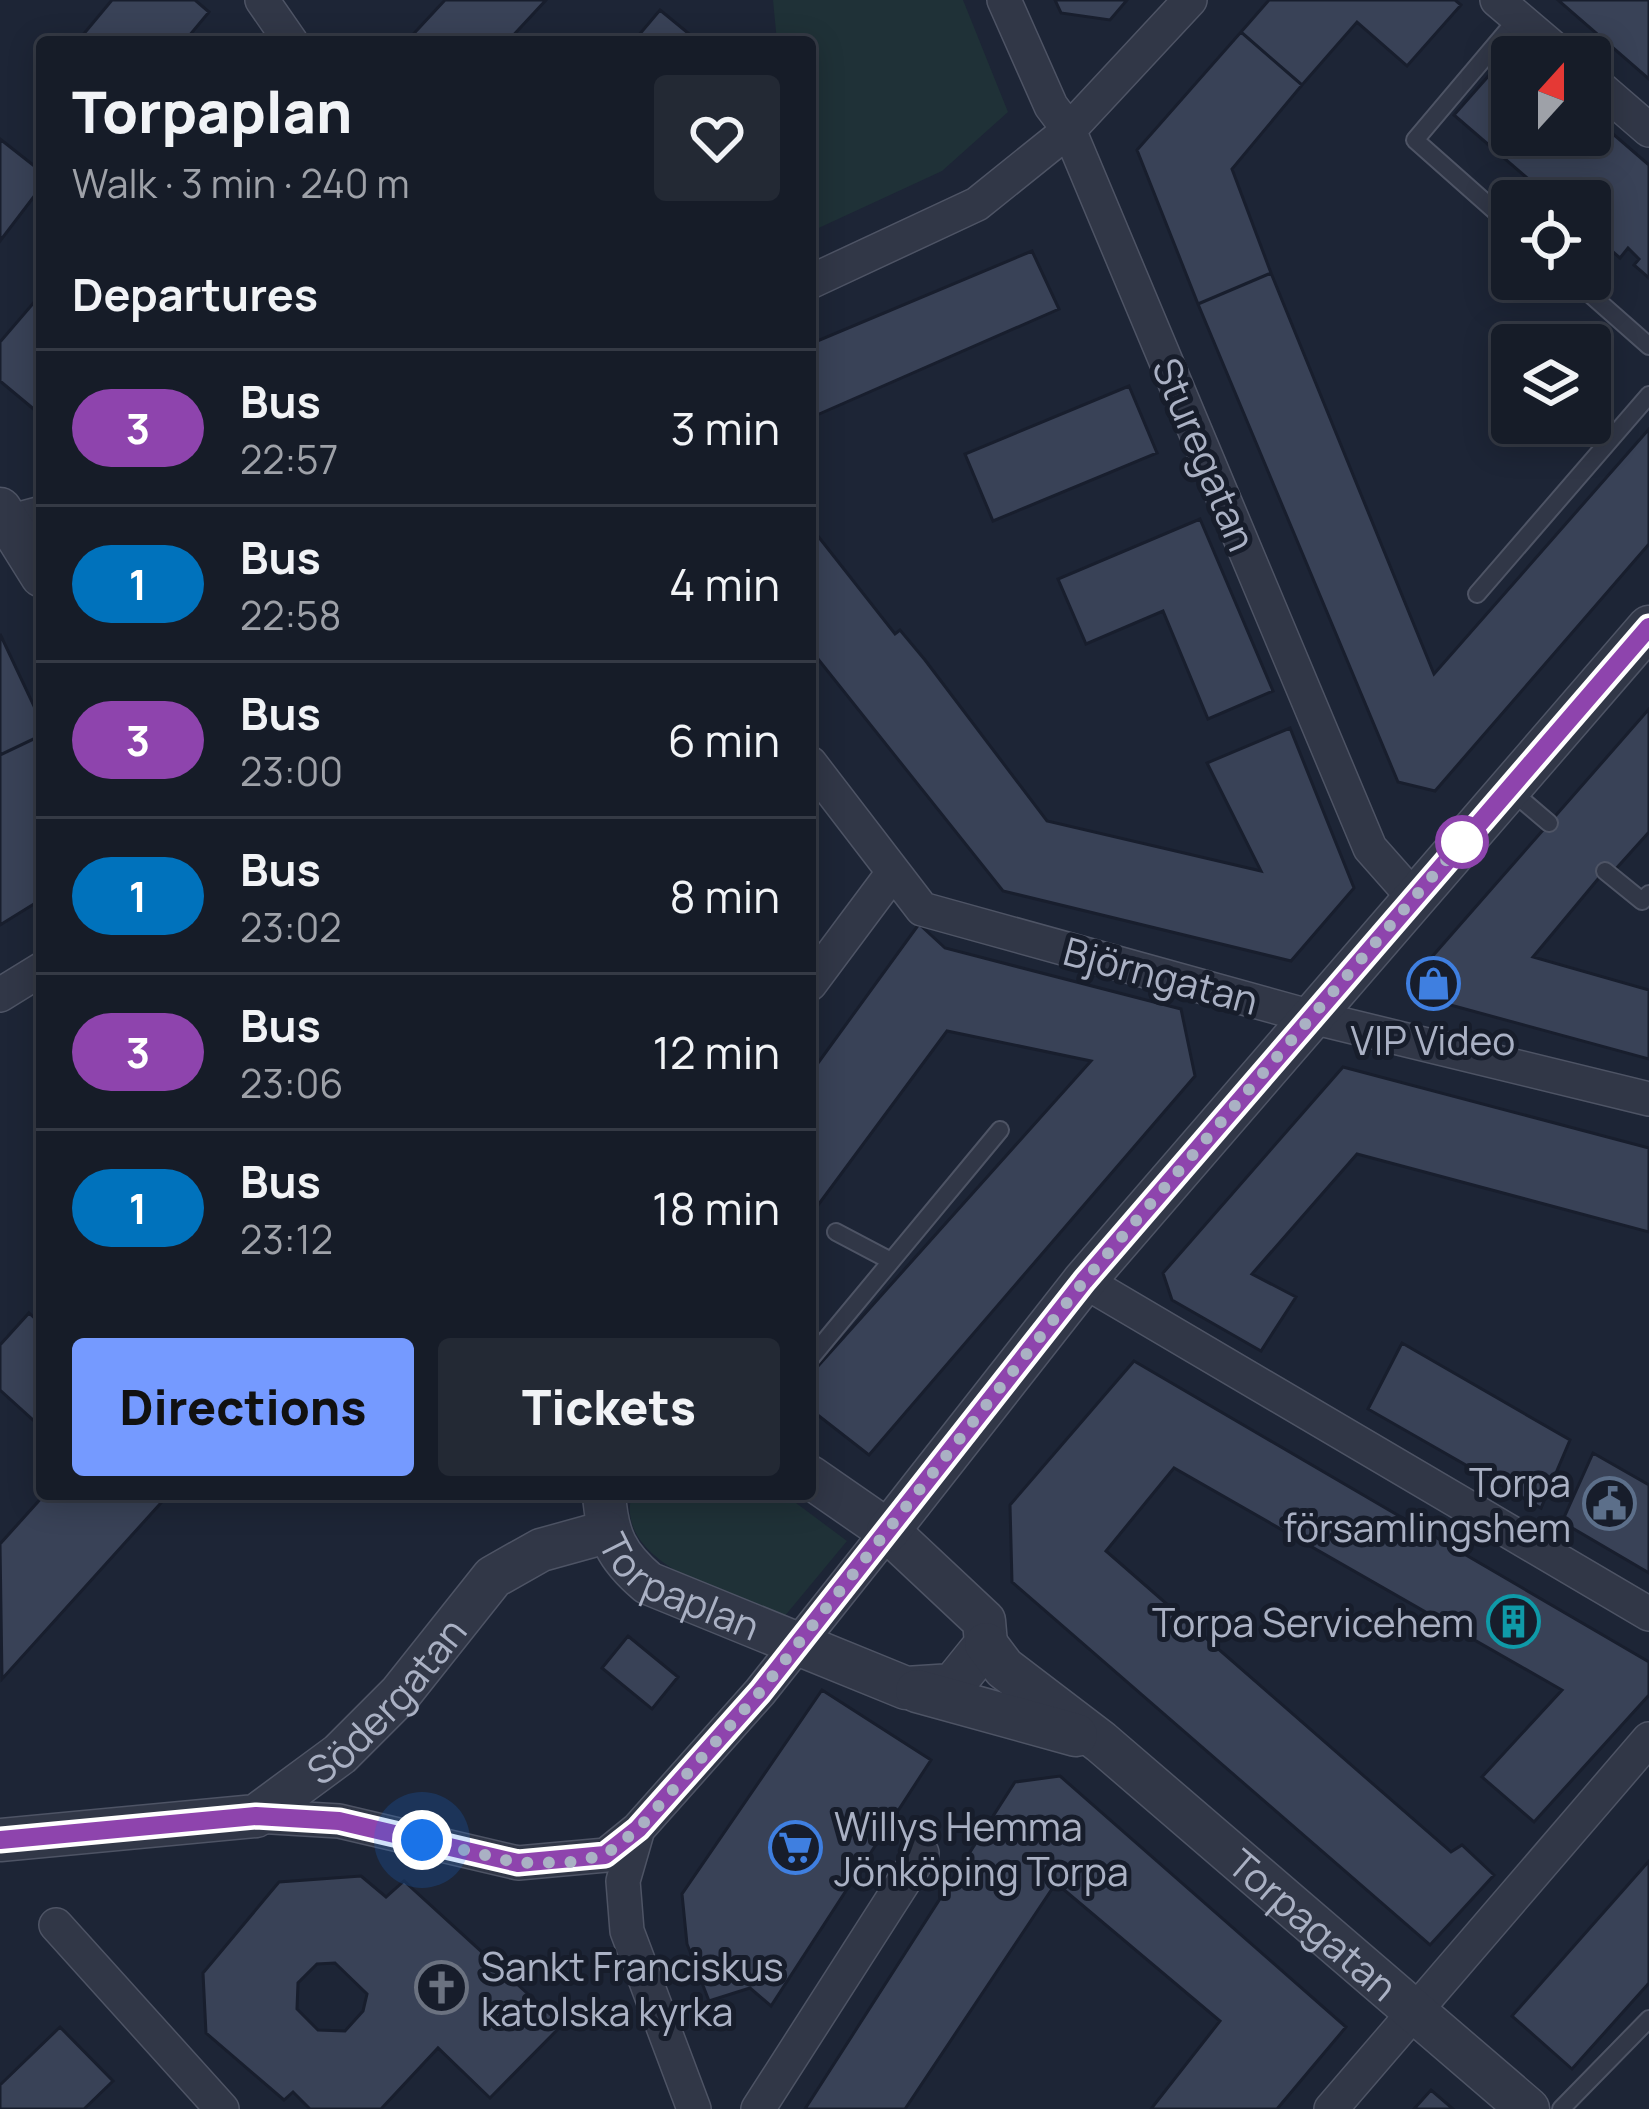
<!DOCTYPE html>
<html lang="en">
<head>
<meta charset="utf-8">
<style>
	body { margin:0; font-family:Manrope,sans-serif; background:#232934; color:#f1f3f6; height:100vh; display:flex; flex-direction:column; font-size:45px; white-space:nowrap }
	* { box-sizing:border-box; margin:0 }
	p { font-size:39px; color:#9ea1a8 }
	.icon { flex:none; width:66px; height:66px; fill:none; stroke:currentColor; stroke-width:2; stroke-linecap:round; stroke-linejoin:round }
	.map { position:relative; flex:1; overflow:hidden }
	.details { position:absolute; left:36px; top:36px; width:780px; height:1464px; display:flex; flex-direction:column; background:#161c28; border-radius:12px; box-shadow:0 6px 30px #0003,0 0 0 3px #353a45 }
	.details>* { flex:none }
	.badge { padding:0 24px; border-radius:39px; font-size:42px; line-height:78px }
	.needle { width:78px; rotate:21deg }
	.buttons { position:absolute; left:1491px; top:36px; display:grid; gap:24px }
	.buttons a { display:grid; place-items:center; width:120px; height:120px; border-radius:12px; background:#161c28; box-shadow:0 6px 30px #0003,0 0 0 3px #353a45; font-size:60px }
	.you { position:absolute; width:60px; height:60px; margin:-30px; border:9px solid #fff; border-radius:50%; background:#1a73e8; box-shadow:0 0 0 18px #1a73e833 }
	.map>.badge { position:absolute; translate:-50% -50%; box-shadow:0 0 0 6px #fff }
	h2 { padding:0 36px; font-size:45px; line-height:108px }
	.round { display:grid; place-items:center; flex:none; width:126px; height:126px; border-radius:12px; background:#232934 }
	.head { display:flex; align-items:center; justify-content:space-between; height:204px; padding:0 36px }
	h1 { font-size:57px; font-weight:800; line-height:90px }
	.cta { display:flex; gap:24px; margin-top:auto; padding:24px 36px }
	.cta a { flex:1; height:138px; border-radius:12px; background:#759aff; color:#111; font-size:48px; font-weight:800; line-height:138px; text-align:center }
	.cta a+a { background:#232934; color:#f1f3f6 }
	ul { padding:0; list-style:none }
	li { display:flex; align-items:center; gap:36px; height:156px; padding:0 36px; border-top:3px solid #353a45 }
	li div { flex:1 }
	li b { display:block; font-size:45px }
	li em { font-style:normal }
	li .badge { min-width:132px; font-weight:700; text-align:center }
	.map>svg:first-child { display:block }
	.green { fill:#1f3137 }
	.building { fill:#394257; stroke:#181e2d; stroke-width:3; fill-rule:evenodd }
	.lines { fill:none; stroke-linecap:round; stroke-linejoin:round }
	.service-casing { stroke:#4e5465; stroke-width:20 }
	.minor-casing { stroke:#4e5465; stroke-width:36 }
	.tertiary-casing { stroke:#4e5465; stroke-width:45 }
	.service { stroke:#313747; stroke-width:16 }
	.minor { stroke:#313747; stroke-width:33 }
	.tertiary { stroke:#313747; stroke-width:42 }
	.line-casing { stroke:#fff; stroke-width:27 }
	.line { stroke:#8e44ad; stroke-width:18 }
	.walk { stroke:#aab1c4; stroke-width:12; stroke-dasharray:0 21.6 }
	.stop-dot { fill:#fff; stroke:#8e44ad; stroke-width:6 }
	.labels { text-anchor:middle; dominant-baseline:central; stroke-width:10; stroke-linejoin:round; paint-order:stroke }
	.street-label { font-size:39px; fill:#aab1c4; stroke:#171d2b }
	.poi-label { font-size:39px; fill:#aab1c4; stroke:#171d2b; text-anchor:end }
</style>
</head>
<body>
<div class="map">
<svg width="1649" height="2109" viewBox="0 0 1649 2109">
	<rect width="100%" height="100%" fill="#1d2536"/>
	<path class="green" d="M773,0h190l45,112 -66,59 -132,61v-190h-33z
		M632,1494h152l63,47 -63,76c-49,-21 -172,-52 -152,-123z"/>
	<path class="building" d="M112,0h83l14,12 -25,30h-107z
		M445,0h101l-39,42h-101z
		M1055,0h72l-17,20 -49,-7z
		M1269,0h186l6,5 -54,61 -50,-44 -55,63 -61,-53z
		M1558,0h91v79z
		M660,10l39,32h-66z
		M1241,32l61,53 -70,84 39,104 -73,31 -61,-154z
		M1514,47l11,10h-13v78h78v-21l59,51v113l-15,-13 5,-6 -11,-11 -8,10 -30,-26v-31h-36l-100,-86z
		M0,139l42,33v14l-42,55z
		M1032,251l27,58 -249,109v-74z
		M1271,273l163,401 215,-245v115l-214,247 -37,-9 -200,-478z
		M42,293v123l-42,-35v-39z
		M1129,386l28,67 -164,68 -28,-67z
		M1200,519l73,172 -65,28 -45,-108 -77,33 -28,-65z
		M810,526l85,108 5,-4 25,30 122,161 214,50 -54,-108 83,-35 64,160 -63,73 -288,-70 -193,-242z
		M0,634l42,89v12l-42,20z
		M1649,709v123l-36,40 -5,-5 -75,90 116,33v69l-217,-59 -9,-33z
		M42,735v164l-42,26v-170z
		M919,924l26,24 236,61 14,67 -326,379 -59,-46v-34l281,-314 -144,-30 -137,185v-142z
		M1343,1067l306,81v84l-292,-78 -105,120 44,23 -35,54 -89,-51 -9,-27z
		M29,1313l13,12v103l-42,-38v-45z
		M1402,1343l168,97 -29,68 -173,-99z
		M1134,1361l515,301v33l-115,127 -52,-45 80,-87 -388,-222 -68,83 345,301 11,-7 32,30 -64,70 -418,-363 -2,-77z
		M1593,1453l56,32v88l-87,-51z
		M45,1494h124l-167,185 -2,-135z
		M628,1636l50,41 -26,32 -50,-41z
		M822,1690l109,70 -160,246 -21,-18 -41,13 -22,-57 -5,-50z
		M1060,1776l286,251 -69,82h-126l69,-88 -164,-138 -151,226h-100l210,-327z
		M1649,1861v122l-77,86 -60,-53z
		M361,1876l25,21 18,-16 158,144 -72,73 -52,-50 -57,61h-71l-17,-17 -9,8 -78,-67 -3,-60 76,-91zM335,1963l32,31 -4,17 -18,20 -27,-1 -21,-21 1,-26 19,-19z
		M60,2027l53,54 -29,28h-84v-24z
		M1431,2090l22,19h-39z"/>
	<g class="lines">
		<defs>
			<path id="service" d="M1512,226l-97,-86 103,-122
				M1573,279l76,67
				M1477,594l172,-199
				M1508,788l41,35
				M1605,871l37,30 7,-7
				M836,1232l55,29
				M810,1359l190,-229
				M1561,2109l88,-90"/>
			<path id="minor" d="M262,0l29,42
				M1004,0l47,106 18,24 301,718 46,52
				M1497,0l67,57
				M1590,79l59,51
				M810,282l167,-78 92,-74 121,-130
				M0,524l42,-11
				M810,763l112,146 390,108 337,82
				M810,984l82,-110
				M0,995l42,-26
				M1084,1281l565,333
				M256,1816l83,5 179,42 88,-8 32,-26 122,-137 128,-161
				M638,1829l-15,52 4,50 67,178
				M56,1925l166,184
				M758,2109l164,-256
				M1331,2109l318,-370"/>
			<g id="tertiary">
				<path d="M0,509l42,67"/>
				<path id="s1" d="M604,1494c3,42 12,62 44,89l258,105 47,-3 33,-41 -2,-23 -96,-90 -78,-54"/>
				<path d="M888,1531l196,-250 565,-654"/>
				<path id="s2" d="M986,1644l18,24 97,74 427,367"/>
				<path d="M917,1691l159,44"/>
				<path id="s3" d="M0,1840l256,-24 84,-62 60,-60 93,-117 48,-27 65,-18"/>
			</g>
		</defs>
		<use href="#service" class="service-casing"/>
		<use href="#minor" class="minor-casing"/>
		<use href="#tertiary" class="tertiary-casing"/>
		<use href="#service" class="service"/>
		<use href="#minor" class="minor"/>
		<use href="#tertiary" class="tertiary"/>
	</g>
	<g class="lines">
		<defs>
			<path id="line" d="M0,1840l256,-24 83,5 179,42 87,-8 33,-26 122,-137 324,-411 565,-654"/>
		</defs>
		<use href="#line" class="line-casing"/>
		<use href="#line" class="line"/>
		<path class="walk" d="M422,1840l96,23 53,-1 34,-7 33,-26 122,-137 324,-411 378,-439"/>
	</g>
	<defs>
		<symbol id="shop-ring" viewBox="-11 -11 22 22"><circle r="9.5" fill="#171d2b" stroke="#3f7fe0" stroke-width="1.5"/><path d="M-5-2.5h2.3a2.7 3.5 0 0 1 5.4 0H5L5.5 6h-11ZM-1.5-2.5h3a1.5 2.3 0 0 0-3 0Z" fill="#3f7fe0"/></symbol>
		<symbol id="civic-ring" viewBox="-11 -11 22 22"><circle r="9.5" fill="#171d2b" stroke="#5c6f8a" stroke-width="1.5"/><path d="M-.6-6.5H3V-4.5H.6V-3L4-1V1h2V6H-6V1h2V-1L-.6-3ZM-1.2 2.5V6h2.4V2.5Z" fill="#5c6f8a"/></symbol>
		<symbol id="building-ring" viewBox="-11 -11 22 22"><circle r="9.5" fill="#171d2b" stroke="#0f9aa8" stroke-width="1.5"/><path d="M-4-6H4V6H1V3H-1V6H-4ZM-2.5-4.3h1.7v1.8h-1.7ZM.8-4.3h1.7v1.8H.8ZM-2.5-1h1.7V.8h-1.7ZM.8-1h1.7V.8H.8Z" fill="#0f9aa8"/></symbol>
		<symbol id="supermarket-ring" viewBox="-11 -11 22 22"><circle r="9.5" fill="#171d2b" stroke="#3f7fe0" stroke-width="1.5"/><path d="M-6-5.5h2.5l.6 2H6L4.5 2H-2.5L-4.4-4H-6ZM-1.5 3.2a1.3 1.3 0 1 0 .1 0ZM3 3.2a1.3 1.3 0 1 0 .1 0Z" fill="#3f7fe0"/></symbol>
		<symbol id="church-ring" viewBox="-11 -11 22 22"><circle r="9.5" fill="#171d2b" stroke="#6b7280" stroke-width="1.5"/><path d="M-1.2-6h2.4v3.5h3.3v2.4h-3.3V6h-2.4V-.1h-3.3v-2.4h3.3Z" fill="#6b7280"/></symbol>
	</defs>
	<g fill-rule="evenodd">
		<use href="#shop-ring" x="1404" y="954" width="59" height="59"/>
		<use href="#civic-ring" x="1580" y="1474" width="59" height="59"/>
		<use href="#building-ring" x="1484" y="1592" width="59" height="59"/>
		<use href="#supermarket-ring" x="766" y="1818" width="59" height="59"/>
		<use href="#church-ring" x="412" y="1958" width="59" height="59"/>
	</g>
	<circle class="stop-dot" cx="1462" cy="842" r="24"/>
	<g class="labels">
		<g class="street-label">
			<text transform="translate(1205 454) rotate(67)">Sturegatan</text>
			<text transform="translate(1161 975) rotate(15)">Björngatan</text>
			<text stroke="none"><textPath href="#s1" startOffset="132">Torpaplan</textPath></text>
			<text stroke="none"><textPath href="#s3" startOffset="432">Södergatan</textPath></text>
			<text stroke="none"><textPath href="#s2" startOffset="432">Torpagatan</textPath></text>
		</g>
		<g class="poi-label">
			<text x="1433" y="1040" text-anchor="middle">VIP Video</text>
			<text x="1571" y="1482">Torpa<tspan x="1571" dy="45">församlingshem</tspan></text>
			<text x="1474" y="1622">Torpa Servicehem</text>
			<text x="834" y="1826" text-anchor="start">Willys Hemma<tspan x="834" dy="45">Jönköping Torpa</tspan></text>
			<text x="481" y="1966" text-anchor="start">Sankt Franciskus<tspan x="481" dy="45">katolska kyrka</tspan></text>
		</g>
	</g>
</svg>
<div class="buttons">
<a><svg class="needle" viewBox="-14 -14 28 28"><path d="M0-13l5 13h-10z" fill="#e53935"/><path d="M0 13l5-13h-10z" fill="#9ea1a8"/></svg></a>
<a><svg class="icon" aria-label="locate" viewBox="0 0 24 24"><circle cx="12" cy="12" r="6"/><path d="M12 2v4M12 18v4M2 12h4M18 12h4"/></svg></a>
<a><svg class="icon" aria-label="layers" viewBox="0 0 24 24"><path d="M12 4l9 5-9 5-9-5zM3 14l9 5 9-5"/></svg></a>
</div>
<div class="you" style="left:422px;top:1840px"></div>
<section class="details">
<div class="head"><div><h1>Torpaplan</h1><p>Walk · 3 min · 240 m</p></div><a class="round"><svg class="icon" aria-label="heart" viewBox="0 0 24 24"><path d="M12 20l-8-8c-3-5 5-10 8-4 3-6 11-1 8 4z"/></svg></a></div>
<h2>Departures</h2>
<ul>
<li><span class="badge" style="background:#8e44ad;color:#fff">3</span><div><b>Bus</b><p>22:57</p></div><em>3 min</em></li>
<li><span class="badge" style="background:#0072bc;color:#fff">1</span><div><b>Bus</b><p>22:58</p></div><em>4 min</em></li>
<li><span class="badge" style="background:#8e44ad;color:#fff">3</span><div><b>Bus</b><p>23:00</p></div><em>6 min</em></li>
<li><span class="badge" style="background:#0072bc;color:#fff">1</span><div><b>Bus</b><p>23:02</p></div><em>8 min</em></li>
<li><span class="badge" style="background:#8e44ad;color:#fff">3</span><div><b>Bus</b><p>23:06</p></div><em>12 min</em></li>
<li><span class="badge" style="background:#0072bc;color:#fff">1</span><div><b>Bus</b><p>23:12</p></div><em>18 min</em></li>
</ul>
<div class="cta"><a>Directions</a><a>Tickets</a></div>
</section>
</div>
</body>
</html>
